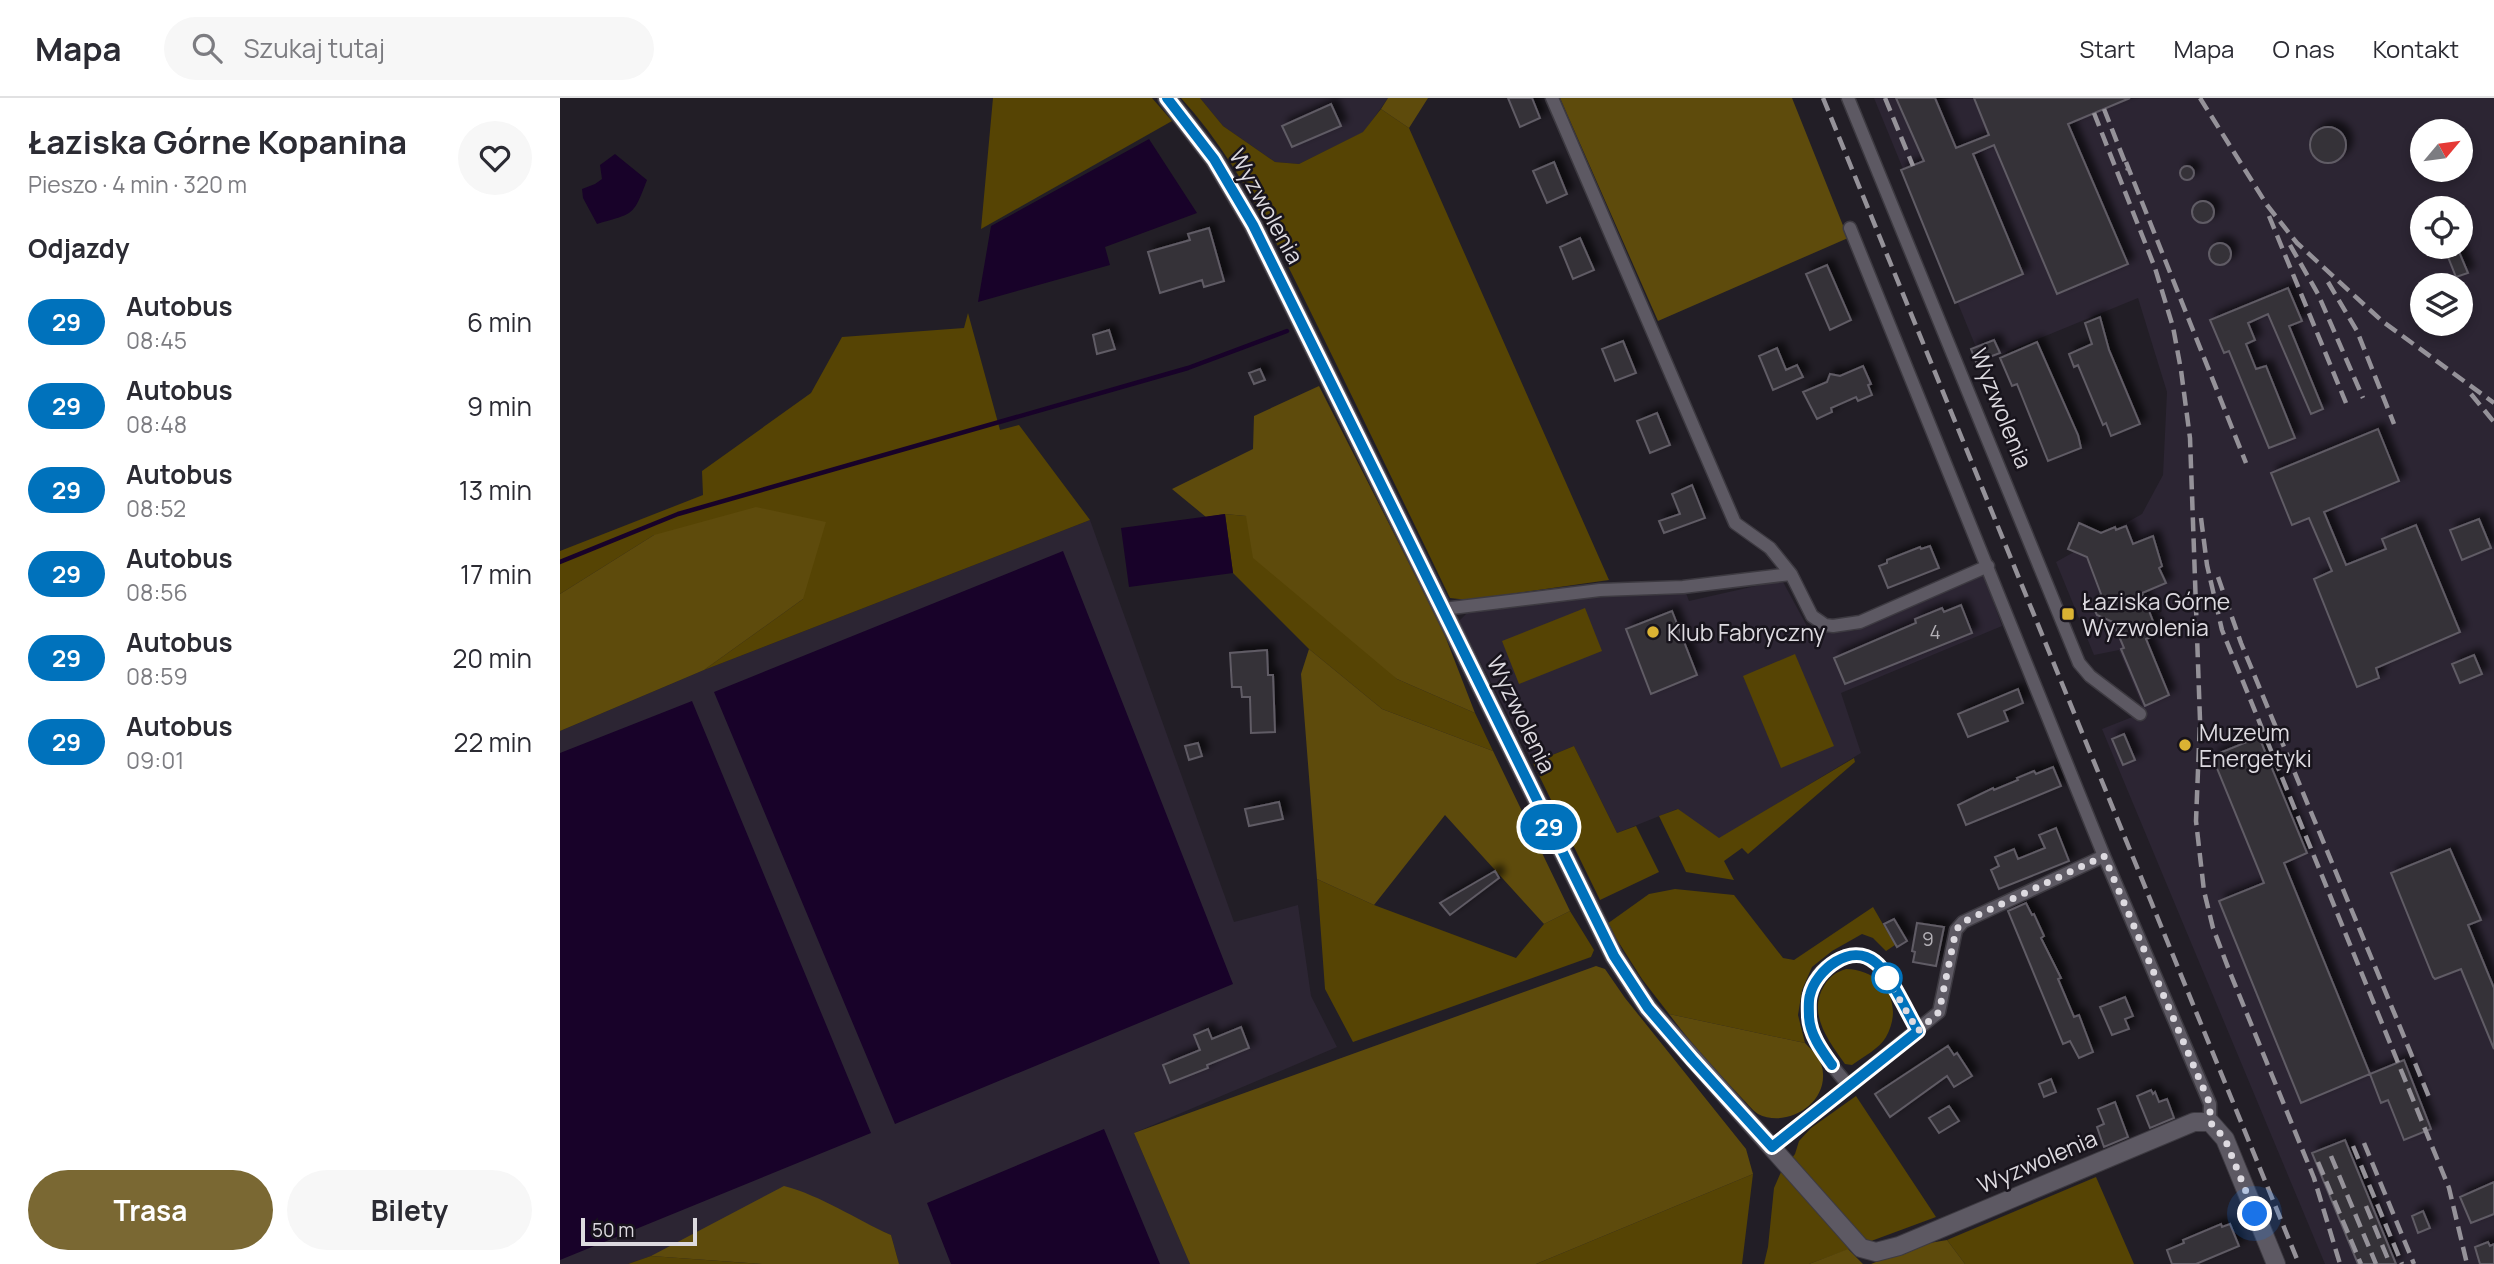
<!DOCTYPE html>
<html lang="pl">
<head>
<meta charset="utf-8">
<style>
	body { margin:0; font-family:Manrope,sans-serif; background:#f7f7f7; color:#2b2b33; height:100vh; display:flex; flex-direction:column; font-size:26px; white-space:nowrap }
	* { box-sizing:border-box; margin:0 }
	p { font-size:23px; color:#7c7c81 }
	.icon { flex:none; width:38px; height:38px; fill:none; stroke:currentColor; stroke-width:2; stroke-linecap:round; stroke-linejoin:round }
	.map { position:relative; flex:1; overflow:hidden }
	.details { display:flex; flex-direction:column; background:#fff; width:560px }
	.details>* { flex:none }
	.badge { padding:0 14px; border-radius:23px; font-size:24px; line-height:46px }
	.needle { width:46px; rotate:61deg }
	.tools { position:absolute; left:1850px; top:21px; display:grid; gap:14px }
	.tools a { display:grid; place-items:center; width:63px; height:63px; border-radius:50%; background:#fff; box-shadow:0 4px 10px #0003; font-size:35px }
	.scale { position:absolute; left:21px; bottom:18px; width:116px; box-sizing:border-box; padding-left:7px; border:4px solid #dddae0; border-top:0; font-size:19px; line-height:24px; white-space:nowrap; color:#dddae0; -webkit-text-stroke:5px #18141c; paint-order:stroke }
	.you { position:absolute; width:35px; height:35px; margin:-18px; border:5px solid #fff; border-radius:50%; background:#1a73e8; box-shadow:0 0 0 10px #1a73e833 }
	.map>.badge { position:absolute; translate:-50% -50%; box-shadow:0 0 0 4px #fff }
	h2 { padding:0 28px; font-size:26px; line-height:63px }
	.round { display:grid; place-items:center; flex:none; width:74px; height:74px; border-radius:37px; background:#f7f7f7 }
	.head { display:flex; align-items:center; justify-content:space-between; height:119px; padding:0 28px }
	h1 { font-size:33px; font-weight:700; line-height:52px }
	.cta { display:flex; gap:14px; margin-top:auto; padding:14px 28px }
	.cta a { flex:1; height:80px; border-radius:42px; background:#7a6833; color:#fff; font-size:28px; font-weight:700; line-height:80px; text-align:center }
	.cta a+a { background:#f7f7f7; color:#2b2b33 }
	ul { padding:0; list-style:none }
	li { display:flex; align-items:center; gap:21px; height:84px; padding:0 28px }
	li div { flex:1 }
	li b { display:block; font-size:26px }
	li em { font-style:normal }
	li .badge { min-width:77px; font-weight:700; text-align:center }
	header { display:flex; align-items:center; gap:42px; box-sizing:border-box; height:98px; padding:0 35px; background:#fff; border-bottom:2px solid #e1e1e2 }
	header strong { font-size:33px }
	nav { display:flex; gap:38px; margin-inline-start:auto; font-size:24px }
	.search { width:490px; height:63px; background:#f7f7f7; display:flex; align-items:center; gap:18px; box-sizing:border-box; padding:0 24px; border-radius:38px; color:#7c7c81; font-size:26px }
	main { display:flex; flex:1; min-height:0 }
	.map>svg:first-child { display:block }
	.built { fill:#2c2533; fill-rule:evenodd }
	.green { fill:#564404 }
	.forest { fill:#5e4b0c }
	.water { fill:#180229 }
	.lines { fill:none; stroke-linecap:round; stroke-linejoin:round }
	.stream { stroke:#180229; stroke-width:4.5 }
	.building { fill:#353139; stroke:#605c65; stroke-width:2; filter:url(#shadow) }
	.street-casing { stroke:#3d3a41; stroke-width:15 }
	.secondary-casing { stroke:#3d3a41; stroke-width:20 }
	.street { stroke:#5d5963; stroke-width:12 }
	.secondary { stroke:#5d5963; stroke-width:18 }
	.rail { stroke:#959299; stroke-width:4.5; stroke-dasharray:14 7; stroke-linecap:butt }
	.line-casing { stroke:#fff; stroke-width:16 }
	.line { stroke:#0072bc; stroke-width:10 }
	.walk { stroke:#dddae0; stroke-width:7; stroke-dasharray:0 12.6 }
	.poi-dot { fill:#dbb333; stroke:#18141c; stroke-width:2.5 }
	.stop-dot { fill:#fff; stroke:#0072bc; stroke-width:3.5 }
	.labels { text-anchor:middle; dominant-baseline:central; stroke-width:5; stroke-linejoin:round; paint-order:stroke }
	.number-label { font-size:19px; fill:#b3b0b6 }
	.street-label { font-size:23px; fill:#dddae0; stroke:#18141c }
	.poi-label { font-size:23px; fill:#dddae0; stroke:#18141c; text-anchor:start }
</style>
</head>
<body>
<header>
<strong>Mapa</strong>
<div class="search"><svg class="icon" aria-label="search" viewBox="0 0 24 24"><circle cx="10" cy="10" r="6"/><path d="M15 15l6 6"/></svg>Szukaj tutaj</div>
<nav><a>Start</a><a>Mapa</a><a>O nas</a><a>Kontakt</a></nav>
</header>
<main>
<section class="details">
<div class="head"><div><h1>Łaziska Górne Kopanina</h1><p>Pieszo · 4 min · 320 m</p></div><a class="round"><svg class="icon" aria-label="heart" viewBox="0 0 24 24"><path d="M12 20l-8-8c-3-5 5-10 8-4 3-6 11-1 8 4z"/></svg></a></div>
<h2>Odjazdy</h2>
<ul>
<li><span class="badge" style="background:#0072bc;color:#fff">29</span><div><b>Autobus</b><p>08:45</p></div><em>6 min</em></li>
<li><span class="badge" style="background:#0072bc;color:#fff">29</span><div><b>Autobus</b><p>08:48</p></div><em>9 min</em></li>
<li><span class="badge" style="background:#0072bc;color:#fff">29</span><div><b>Autobus</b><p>08:52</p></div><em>13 min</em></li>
<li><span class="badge" style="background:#0072bc;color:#fff">29</span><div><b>Autobus</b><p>08:56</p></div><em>17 min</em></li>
<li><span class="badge" style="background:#0072bc;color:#fff">29</span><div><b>Autobus</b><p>08:59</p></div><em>20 min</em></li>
<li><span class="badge" style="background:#0072bc;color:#fff">29</span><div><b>Autobus</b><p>09:01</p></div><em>22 min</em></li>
</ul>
<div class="cta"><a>Trasa</a><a>Bilety</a></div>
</section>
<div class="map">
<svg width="1934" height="1166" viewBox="0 0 1934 1166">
	<defs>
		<filter id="shadow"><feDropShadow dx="6" dy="-6" stdDeviation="3.5" flood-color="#0009"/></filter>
	</defs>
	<rect width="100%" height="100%" fill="#221e26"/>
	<path class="built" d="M640,0h188l-24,34 -65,32 -24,-2 -52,-36z
		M1314,0h620v1166h-169l-223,-535 43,-17 -26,-62 -25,5 -38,-93 86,-48 21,-39 4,-83 -29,-94 -156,64zM1862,33h38v39h-38zM1862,110h38v39h-38zM1862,187h38v39h-38z
		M530,422l144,402 64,-17 13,91 26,51 -203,86 56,131h-291l-8,-29 -32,-14 -208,35 -23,8h-68v-533l144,-61z
		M1423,475l19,53 -161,67 20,60 -142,86 -42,-30 -60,24 -43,-87 -41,17 -74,-142 9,-9 125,-17 93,-2 3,8 93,-21 27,50 45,1z"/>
	<path class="green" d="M433,0h159l20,23 -191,108z
		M621,0h19l23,28 52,36 24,2 64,-32 18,-23 28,19 200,452 -141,20 -18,-2c-42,-87 -85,-175 -128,-263 -41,-82 -79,-169 -141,-237z
		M408,215l32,117 19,-5 71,95 -386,150 99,-71 -149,-64 -94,59v-43l143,-56 -1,-24 109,-78 31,-56 122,-9z
		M665,416l21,2 151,163 78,34 18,38 -111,-42 -73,-60 -76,-76z
		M1025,510l17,43 -83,33 -17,-43z
		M1235,556l39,92 -53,22 -38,-92z
		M1014,648l43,87 19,-7 23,46 -59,28 -67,-137z
		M1294,660l1,4 -107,92 -6,-6 -18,13 10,19 -48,-8 -27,-56 19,-7 41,29z
		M757,781l57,26 142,53 28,-34 26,-13 24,39 -3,7 -238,85 -28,-53z
		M1115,791l59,6 49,63 11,2 79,-53 22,38 -9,6 -13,-13 -11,-4 -30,17 -20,16 -10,23 -4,25 7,28 -136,-29 -27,-35 -35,-55 42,-30z
		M1286,871c37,1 59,34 40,68 -6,11 -23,20 -34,28l-7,-1c-16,-23 -38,-50 -21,-78 5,-9 12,-14 22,-17z
		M1296,998l80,121 -127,47h-45l4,-17 6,-59 7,-16 14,-18 4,-13 12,-13z
		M1193,1076l-11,90h-206z
		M1536,1079l38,87h-169l-18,-24z
		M91,1158l111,8h-134z"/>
	<path class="forest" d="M828,0h40l-19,30 -28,-19z
		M1000,0h232l56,140 -190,83z
		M759,288l123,242 33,85 -78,-34 -144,-121 -7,-42 -21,-2 -19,3 -34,-28 81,-40 1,-33z
		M196,409l70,15 -23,77 -99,71 -144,61v-137l94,-59z
		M749,551l73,60 111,42 77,160 -26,13 -99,-109 -71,90 -57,-26 -16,-205z
		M1036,868l9,3 20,29 121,151 7,25 -217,90h-346l-56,-131z
		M1109,916l136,29c9,9 18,18 18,31 2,32 -38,54 -65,40 -6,-4 -13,-13 -19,-19 -25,-26 -48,-52 -70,-81z
		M224,1088c38,10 71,33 107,49l8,29h-137l-111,-8z
		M1387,1142l18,24h-94l47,-19z
		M1288,1151l15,15h-54z"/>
	<path class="water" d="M589,41l48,74 -92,34 5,18 -132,37 13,-76z
		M55,56l32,26c-14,37 -13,33 -50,44l-14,-26 -1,-9 13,-5 7,-5 -2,-14z
		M665,416l8,59 -104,14 -8,-59z
		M503,453l170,433 -338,140 -181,-432z
		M132,603l179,432 -311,127v-507z
		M544,1031l56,135h-209l-24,-61z"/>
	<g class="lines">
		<path class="stream" d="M0,464l118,-48 510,-146 99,-37"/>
	</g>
	<path class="building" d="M948,0h24l8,20 -20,9z
		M1336,0h39l21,50 33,-13 -15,-37h156l-62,26 60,140 -71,30 -63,-149 -21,9 50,120 -68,29 -54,-133 23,-9z
		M771,6l10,22 -49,21 -10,-21z
		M1750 47a18 18 0 1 1 36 0a18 18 0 1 1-36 0Z
		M994,64l13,32 -20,9 -14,-32z
		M1620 75a7 7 0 1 1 14 0a7 7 0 1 1-14 0Z
		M1632 114a11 11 0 1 1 22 0a11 11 0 1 1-22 0Z
		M649,130l15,53 -20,6 -2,-7 -42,13 -12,-41 42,-12 -2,-6z
		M1020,140l14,32 -21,9 -13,-32z
		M1649 156a11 11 0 1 1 22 0a11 11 0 1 1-22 0Z
		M1884,149h13l11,26 -12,4z
		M1267,167l24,55 -21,10 -24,-56z
		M1728,190l14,33 -13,5 34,83 -12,5 -43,-100 -20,9 7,17 -9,4 10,25 10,-3 29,72 -26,10 -40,-97 -5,2 -14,-33z
		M1540,219l9,33 31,74 -29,12 -5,-13 -3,2 -25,-60 -4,2 -5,-13 23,-10 -7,-21z
		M549,232l6,19 -18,5 -4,-19z
		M1434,242l6,13 -24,9 -5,-13z
		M1063,243l13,32 -21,8 -13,-32z
		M1477,244l41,93 3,13 -33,13 -31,-77 -5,2 -12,-28z
		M1217,250l9,22 11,-5 6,12 -30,13 -14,-34z
		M1303,268l8,18 -3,1 4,10 -14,6 -2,-4 -25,11 1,4 -15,7 -14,-27 24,-10 3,-8 10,2z
		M700,271l5,11 -11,4 -5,-11z
		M1097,315l13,32 -20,8 -13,-32z
		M1818,331l21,52 -75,31 22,53 40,-16 -4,-10 34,-14 44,107 -84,36 3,10 -22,9 -43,-108 18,-8 -23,-53 -17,7 -21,-52z
		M1132,387l13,33 -41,15 -5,-12 21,-7 -8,-20z
		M1919,421l12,29 -29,12 -12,-30z
		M1519,425l22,10 14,-6 1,3 10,-4 7,18 20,-8 9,30 -3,2 7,15 -24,10 16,41 -12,5 23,56 -24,11 -24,-57 3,-1 -11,-26 -16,-7 -2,-4v-8l6,-9 -14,-37 -19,-8z
		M1370,448l9,22 -51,20 -9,-22 8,-3v-3l33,-13 1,2z
		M1401,507l11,28 -127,51 -11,-26 82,-35 -1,-4 27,-11 2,4z
		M1112,513l25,64 -46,19 -25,-65z
		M707,552l1,25h5l2,57 -24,1 -1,-36h-8l-1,-10h-9l-2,-34z
		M1914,557l8,19 -22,9 -8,-19z
		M1458,591l5,14 -19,8 4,10 -40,16 -10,-23z
		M1564,636l11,26 -12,5 -11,-26z
		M1699,639l48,116 -23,10 86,211 -69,29 -82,-202 45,-18 -52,-127z
		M638,645l4,13 -13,4 -4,-14z
		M1493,669l8,19 -95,39 -8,-20 35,-17 1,2 24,-10 -1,-2 17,-7 2,3z
		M719,704l4,17 -34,7 -4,-17z
		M1496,730l13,33 -70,28 -8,-19 8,-4 -4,-9 19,-8 4,10 27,-11 -6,-13z
		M1890,751l31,71 -13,5 26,63v61l-33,-80 -26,10 -2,-2 -42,-104z
		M935,773l4,7 -49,37 -10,-12z
		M1466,805l6,12 2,-1 10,22 -3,2 20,40 -3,1 16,38 5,-2 14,37 -14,6 -9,-17 -7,3 -55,-133z
		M1334,821l13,22 -10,6 -13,-23z
		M1357,825l27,4 -8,39 -23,-4 2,-10 -3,-1z
		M1565,899l8,19 -8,3 4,10 -17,6 -12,-28z
		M681,929l8,21 -42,17 1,3 -38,15 -7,-18 37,-15 -6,-15 14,-6 4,10z
		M1388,948l6,9 3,-2 15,23 -18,11 -7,-11 -57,41 -15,-23z
		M1844,962l27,69 -27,11 -16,-40 -7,3 -11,-29z
		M1491,981l5,13 -12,5 -5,-13z
		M1591,992l2,4 2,-2 4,10 8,-3 7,19 -24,10 -13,-32z
		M1555,1004l13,35 -24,10 -7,-20 7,-3 -6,-15z
		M1389,1008l10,15 -20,12 -10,-15z
		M1785,1042l51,124h-38l-46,-111z
		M1934,1084v32l-23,9 -11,-26z
		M1863,1113l7,17 -12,5 -6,-17z
		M1661,1126l1,3 8,-3 9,22 -43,18h-24l-5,-14 17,-7 -1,-3z
		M1928,1144l2,4 4,-2v20h-14l-5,-17z"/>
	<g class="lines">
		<defs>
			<path id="street" d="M1288,0l231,565 11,13 50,38
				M1290,130l254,628 106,248v18
				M1231,476l21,42 13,9 8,1 27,-4 128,-56
				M883,511l157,-19 83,-3 108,-13 -21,-26 -35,-25 -183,-425
				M1289,988c-16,-19 -34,-39 -39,-64 -4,-16 0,-39 12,-51 14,-13 37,-23 54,-9 13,11 32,52 42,69
				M1212,1049l167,-135 17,-82 7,-8 141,-66"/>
			<path id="secondary" d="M607,0l47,61 39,66 361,731 34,52 213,240 15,4 23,-6 295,-124h16l15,17 51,125"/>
		</defs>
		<use href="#street" class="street-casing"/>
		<use href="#secondary" class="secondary-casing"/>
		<use href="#street" class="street"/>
		<use href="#secondary" class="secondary"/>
		<path class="rail" d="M1263,0l476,1166
			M1325,0l28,68
			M1640,0l67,107 30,38 85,78 112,82
			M1544,11l24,61
			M1534,15l61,155 18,59 8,43 9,68 10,282 -4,101 8,70 9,37 16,42 85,208 26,86
			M1566,64l120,301
			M1709,118l77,187
			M1730,147l28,49 45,104
			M1768,184l29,49 37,93
			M1911,296l23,28
			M1641,420l6,47 15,65 227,558 18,76
			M1658,479l23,66 188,454
			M1804,1045l50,121
			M1793,1048l49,118
			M1771,1058l45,108
			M1758,1064l43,102
			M1806,1108l24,58"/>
	</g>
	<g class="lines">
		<defs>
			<path id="line" d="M607,0l47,61 39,66 361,731 34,52 44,51 80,88 146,-116c-10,-17 -29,-59 -43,-69 -24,-20 -59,8 -65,33 -2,6 -1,16 -1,22 1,18 13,34 23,48"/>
		</defs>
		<use href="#line" class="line-casing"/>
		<use href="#line" class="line"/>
		<path class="walk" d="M1327,880l31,53 21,-19 17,-82 7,-8 141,-66 106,248v18l15,17 30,75"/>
	</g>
	<g class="poi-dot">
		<rect x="1501" y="509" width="14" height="14" rx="3.5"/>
		<circle cx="1093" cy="534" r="7"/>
		<circle cx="1625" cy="647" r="7"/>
	</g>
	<circle class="stop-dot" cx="1327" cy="880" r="14"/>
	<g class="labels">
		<g class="number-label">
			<text x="1375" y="534">4</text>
			<text x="1368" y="841">9</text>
		</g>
		<g class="street-label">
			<text transform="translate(707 108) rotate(61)">Wyzwolenia</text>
			<text transform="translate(1442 310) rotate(68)">Wyzwolenia</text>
			<text transform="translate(962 616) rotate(64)">Wyzwolenia</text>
			<text transform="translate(1477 1063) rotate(-23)">Wyzwolenia</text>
		</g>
		<g class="poi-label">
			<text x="1522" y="503">Łaziska Górne<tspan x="1522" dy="26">Wyzwolenia</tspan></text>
			<text x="1107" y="534">Klub Fabryczny</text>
			<text x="1639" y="634">Muzeum<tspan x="1639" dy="26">Energetyki</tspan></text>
		</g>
	</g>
</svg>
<div class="tools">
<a><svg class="needle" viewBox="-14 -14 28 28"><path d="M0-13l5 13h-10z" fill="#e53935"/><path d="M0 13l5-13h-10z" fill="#7c7c81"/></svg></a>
<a><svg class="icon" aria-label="locate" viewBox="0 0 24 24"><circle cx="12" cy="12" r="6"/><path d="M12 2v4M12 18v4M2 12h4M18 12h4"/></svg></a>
<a><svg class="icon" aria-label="layers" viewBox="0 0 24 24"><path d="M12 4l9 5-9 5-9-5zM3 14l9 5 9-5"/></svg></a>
</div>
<div class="scale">50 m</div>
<div class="you" style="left:1695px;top:1116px"></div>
<b class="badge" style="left:989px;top:729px;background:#0072bc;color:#fff">29</b>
</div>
</main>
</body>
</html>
